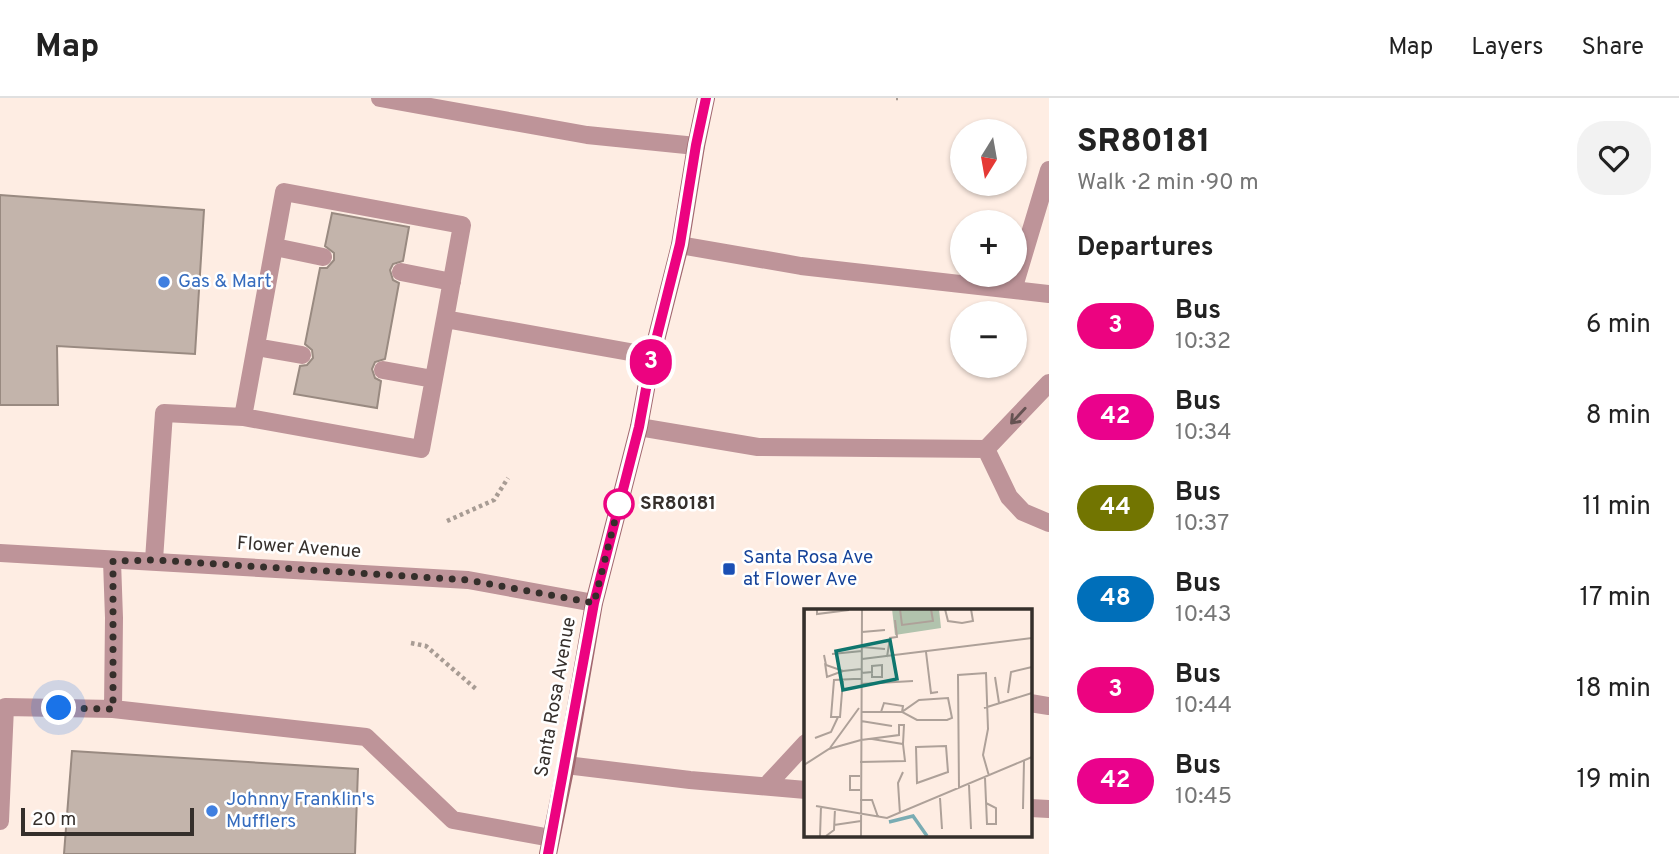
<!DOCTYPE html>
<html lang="en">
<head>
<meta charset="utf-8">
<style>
	body { margin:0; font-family:Overpass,sans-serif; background:#f2f2f2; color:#222; height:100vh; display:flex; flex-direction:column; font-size:26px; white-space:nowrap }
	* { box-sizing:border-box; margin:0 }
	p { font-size:23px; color:#767676 }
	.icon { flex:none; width:38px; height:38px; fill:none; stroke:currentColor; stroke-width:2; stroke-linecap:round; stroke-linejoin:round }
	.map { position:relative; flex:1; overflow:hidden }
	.drawer { display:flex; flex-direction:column; background:#fff; width:630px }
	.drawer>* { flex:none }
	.badge { padding:0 14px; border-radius:23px; font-size:24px; line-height:46px }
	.needle { width:46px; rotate:191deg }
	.controls { position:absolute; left:950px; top:21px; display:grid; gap:14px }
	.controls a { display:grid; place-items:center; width:77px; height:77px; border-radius:50%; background:#fff; box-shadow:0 2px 5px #0004; font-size:35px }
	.scale { position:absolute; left:21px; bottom:18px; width:173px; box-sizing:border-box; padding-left:7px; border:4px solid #352f2b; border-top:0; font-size:19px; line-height:24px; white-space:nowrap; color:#352f2b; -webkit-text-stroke:5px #fff; paint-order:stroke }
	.you { position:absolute; width:35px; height:35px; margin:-18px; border:5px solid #fff; border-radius:50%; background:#1a73e8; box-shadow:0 0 0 10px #1a73e833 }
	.map>.badge { position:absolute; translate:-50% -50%; box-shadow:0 0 0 4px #fff }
	h2 { padding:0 28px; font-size:26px; line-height:63px }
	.round { display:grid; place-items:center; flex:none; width:74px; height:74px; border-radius:28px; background:#f2f2f2 }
	.overview { display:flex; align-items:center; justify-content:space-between; height:119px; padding:0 28px }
	h1 { font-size:33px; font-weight:800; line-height:52px }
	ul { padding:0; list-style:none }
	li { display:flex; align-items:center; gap:21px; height:91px; padding:0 28px }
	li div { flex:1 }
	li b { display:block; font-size:26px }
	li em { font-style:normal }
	li .badge { min-width:77px; font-weight:700; text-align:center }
	header { display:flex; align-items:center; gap:42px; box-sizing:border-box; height:98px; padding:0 35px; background:#fff; border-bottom:2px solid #e0e0e0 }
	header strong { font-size:33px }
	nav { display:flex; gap:38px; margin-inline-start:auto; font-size:24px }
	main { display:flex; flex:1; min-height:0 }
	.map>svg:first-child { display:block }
	.building { fill:#c3b4ab; stroke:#998a81; stroke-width:2 }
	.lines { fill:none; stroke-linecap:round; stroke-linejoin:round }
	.path { stroke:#a89c94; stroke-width:4.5; stroke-dasharray:3.5 3.5; stroke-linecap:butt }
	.lane { stroke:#be9499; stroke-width:18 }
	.street { stroke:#be9499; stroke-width:18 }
	.secondary { stroke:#a2676f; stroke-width:18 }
	.oneway { stroke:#655252 }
	.line-casing { stroke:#fff; stroke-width:16 }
	.line { stroke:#ec0380; stroke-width:10 }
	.walk { stroke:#352f2b; stroke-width:7; stroke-dasharray:0 12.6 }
	.shop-dot { fill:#3f7fe0; stroke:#fff; stroke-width:2.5 }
	.stop-dot { fill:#fff; stroke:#ec0380; stroke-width:3.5 }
	.transit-dot { fill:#1a4fb4; stroke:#fff; stroke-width:2.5 }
	.labels { text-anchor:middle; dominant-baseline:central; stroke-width:5; stroke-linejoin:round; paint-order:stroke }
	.shop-label { font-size:19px; fill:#366cbe; stroke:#fff; text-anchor:start }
	.stop-label { font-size:19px; font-weight:bold; fill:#352f2b; stroke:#fff; text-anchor:start }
	.street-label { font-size:19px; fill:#352f2b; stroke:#fff }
	.transit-label { font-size:19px; fill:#164399; stroke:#fff; text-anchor:start }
	.inset-river { fill:none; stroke:#7aacb3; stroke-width:3.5 }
	.inset-road { fill:none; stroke:#aea199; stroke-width:2 }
	.view { fill:#0f766e; fill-opacity:0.15; stroke:#0f766e; stroke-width:3.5 }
	.inset-edge { fill:none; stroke:#352f2b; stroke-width:3.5 }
</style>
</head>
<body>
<header>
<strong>Map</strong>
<nav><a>Map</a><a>Layers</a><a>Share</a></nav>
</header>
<main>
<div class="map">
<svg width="1049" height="756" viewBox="0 0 1049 756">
	<rect width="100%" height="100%" fill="#feede3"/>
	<path class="building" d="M0,97l204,15 -9,144 -138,-8 1,59h-58z
		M332,115l77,14 -6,34 -10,3 -3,6 3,10 6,3 -14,76 -10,3 -3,7 3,9 6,3 -4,27 -83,-14 6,-28 7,-1 6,-7 -1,-8 -7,-6 15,-76h7l7,-8v-7l-9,-7z
		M72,653l286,18 -3,85h-291z"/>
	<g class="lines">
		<path class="path" d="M896,0h2
			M447,423l47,-21 14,-22
			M411,545l15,3 50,43"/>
		<path class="lane" d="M380,0l207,37 109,11
			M680,147l121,21 248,28
			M275,149l48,10
			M401,174l51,10
			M1013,192l36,-120
			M445,221l17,-94 -178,-33 -41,225 178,32 24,-130 207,37
			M256,249l46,8
			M383,272l50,9
			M639,329l119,20 228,2 23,48 14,15 26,11
			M986,351l63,-66
			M154,462l10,-147 79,4
			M1030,605l19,3
			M113,611l253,28 87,83 98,18
			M566,667l124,15 116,10
			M766,688l40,-43
			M1030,710l19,1
			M0,723l5,-114 108,2 1,-91 -2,-57"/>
		<path class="street" d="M0,455l468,27 126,23"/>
		<path class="secondary" d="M548,756l18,-89 28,-162 45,-176 13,-71 28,-111 16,-99 10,-48"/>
	</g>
	<defs><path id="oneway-shaft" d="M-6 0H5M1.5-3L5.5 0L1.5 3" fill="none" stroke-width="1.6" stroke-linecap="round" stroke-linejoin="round" transform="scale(1.75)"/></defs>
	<use class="oneway" href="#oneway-shaft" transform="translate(1018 318) rotate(133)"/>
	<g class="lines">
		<defs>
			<path id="line" d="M548,756l46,-251 45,-176 13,-71 28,-112 16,-99 10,-47"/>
		</defs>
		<use href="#line" class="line-casing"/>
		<use href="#line" class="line"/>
		<path class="walk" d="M59,610l54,1v-148l41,-1 314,20 126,23 25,-99"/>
	</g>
	<g class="shop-dot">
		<circle cx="164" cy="184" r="7"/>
		<circle cx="212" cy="713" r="7"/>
	</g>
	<circle class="stop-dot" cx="619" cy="406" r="14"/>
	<rect class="transit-dot" x="722" y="464" width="14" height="14" rx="3.5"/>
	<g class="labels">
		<g class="shop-label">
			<text x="178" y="184">Gas &amp; Mart</text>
			<text x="226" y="702">Johnny Franklin's<tspan x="226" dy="22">Mufflers</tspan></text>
		</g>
		<g class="stop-label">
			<text x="640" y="406">SR80181</text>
		</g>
		<g class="street-label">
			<text transform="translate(299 450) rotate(4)">Flower Avenue</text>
			<text transform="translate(556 599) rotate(-80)">Santa Rosa Avenue</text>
		</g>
		<g class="transit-label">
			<text x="743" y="460">Santa Rosa Ave<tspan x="743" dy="22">at Flower Ave</tspan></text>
		</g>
	</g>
	<g transform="translate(804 511)">
		<rect width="228" height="228" fill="#feede3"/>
		<path d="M88,0h47l2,19 -46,7z" fill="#b1c3ad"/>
		<path class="inset-river" d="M85,213l24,-6 14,20"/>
		<path class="inset-road" d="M13,0v5l32,-4M96,0l2,16 31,-4 -2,-12M141,0l3,12 14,2 11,-2 -2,-12M58,23l23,-2M58,38l23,2M122,43l5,41 7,-1M28,45l30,-3M20,46l2,10 17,6 18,-2M83,48l3,-19 7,-1 -2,-17M58,50l170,-21M21,54l2,14 16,-6M57,64l11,-1v-6l10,-1v12h-10v-5M191,68l4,26M39,71l-3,37h-9l3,-37 20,-1h7M57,75l52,-3M0,81l1,-81M204,84l3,-21 21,-5M144,89l4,20 -5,2h-30l-15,-8 17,-12zM180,99l48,-15M57,103h41l1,-6 -19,-3 -3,9M57,112l31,5M11,129l16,-6 7,-15M57,131l38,-5v-10h5l-1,19 -31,-5M112,138l30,-1 2,26 -31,11zM26,139l29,-40M56,153l45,-1 -2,-17M0,156l25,-16 32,-9M56,167h-10v14h10M181,169l2,46h9v-16l-10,-5M165,176l2,44M155,180l-1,-114 28,-2 2,56 -5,26 6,21M136,189l2,31M56,191h12l6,17M12,197l71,12 145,-61M219,200l1,-48M96,205l-2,-31 5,-11M30,216l27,-4M16,227l1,-30M22,227l8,-6 1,-21M57,227l1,-227"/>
		<path class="view" d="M86,31l7,39 -54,11 -7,-39z"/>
		<rect width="228" height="228" class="inset-edge"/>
	</g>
</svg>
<div class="controls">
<a><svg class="needle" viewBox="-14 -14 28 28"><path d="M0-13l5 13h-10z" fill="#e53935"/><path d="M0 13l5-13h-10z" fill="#767676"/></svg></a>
<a>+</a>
<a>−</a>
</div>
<div class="scale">20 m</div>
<div class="you" style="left:59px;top:610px"></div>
<b class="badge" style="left:651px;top:264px;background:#ec0380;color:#fff">3</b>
</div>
<section class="drawer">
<div class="overview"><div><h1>SR80181</h1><p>Walk · 2 min · 90 m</p></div><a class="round"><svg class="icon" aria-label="heart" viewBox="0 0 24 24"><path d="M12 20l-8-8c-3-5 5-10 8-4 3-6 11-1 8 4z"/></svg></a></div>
<h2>Departures</h2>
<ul>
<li><span class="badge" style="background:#ec0380;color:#fff">3</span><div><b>Bus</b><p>10:32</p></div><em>6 min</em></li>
<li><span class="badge" style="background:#ea028c;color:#fff">42</span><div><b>Bus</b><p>10:34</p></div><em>8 min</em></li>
<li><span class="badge" style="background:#727501;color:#fff">44</span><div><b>Bus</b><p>10:37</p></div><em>11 min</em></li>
<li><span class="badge" style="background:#006fba;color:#fff">48</span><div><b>Bus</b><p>10:43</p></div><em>17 min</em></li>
<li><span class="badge" style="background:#ec0380;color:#fff">3</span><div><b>Bus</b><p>10:44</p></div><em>18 min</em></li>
<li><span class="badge" style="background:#ea028c;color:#fff">42</span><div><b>Bus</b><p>10:45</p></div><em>19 min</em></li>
</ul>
</section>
</main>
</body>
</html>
